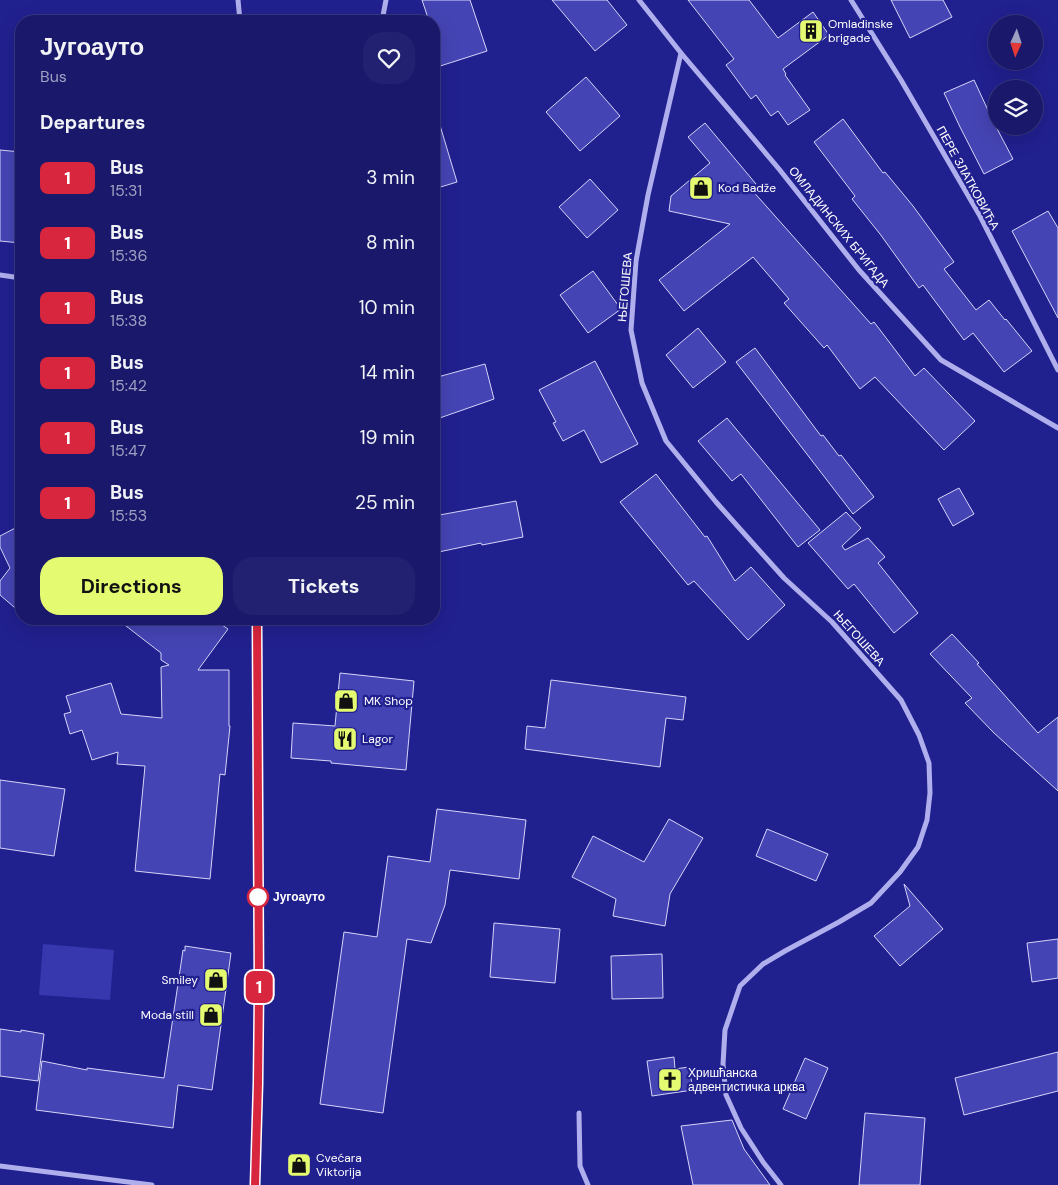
<!DOCTYPE html>
<html lang="en">
<head>
<meta charset="utf-8">
<style>
	body { margin:0; font-family:"DM Sans",sans-serif; background:#222171; color:#f1f3f6; height:100vh; display:flex; flex-direction:column; font-size:19px; white-space:nowrap }
	* { box-sizing:border-box; margin:0 }
	p { font-size:16px; color:#9fa0c1 }
	.icon { flex:none; width:28px; height:28px; fill:none; stroke:currentColor; stroke-width:2; stroke-linecap:round; stroke-linejoin:round }
	.map { position:relative; flex:1; overflow:hidden }
	.sheet { position:absolute; left:15px; top:15px; width:425px; height:610px; display:flex; flex-direction:column; background:#19186b; border-radius:20px; box-shadow:0 5px 20px #0002,0 0 0 1px #37377e }
	.sheet>* { flex:none }
	.badge { padding:0 10px; border-radius:8px; font-size:18px; line-height:32px }
	.needle { width:32px; rotate:183deg }
	.controls { position:absolute; left:988px; top:15px; display:grid; gap:10px }
	.controls a { display:grid; place-items:center; width:55px; height:55px; border-radius:50%; background:#19186b; box-shadow:0 5px 20px #0002,0 0 0 1px #37377e; font-size:25px }
	.map>.badge { position:absolute; translate:-50% -50%; box-shadow:0 0 0 2px #fff }
	h2 { padding:0 25px; font-size:19px; line-height:45px }
	.round { display:grid; place-items:center; flex:none; width:52px; height:52px; border-radius:20px; background:#222171 }
	.overview { display:flex; align-items:center; justify-content:space-between; height:85px; padding:0 25px }
	h1 { font-size:24px; font-weight:700; line-height:38px }
	.button { display:flex; gap:10px; margin-top:auto; padding:10px 25px }
	.button a { flex:1; height:58px; border-radius:20px; background:#e4fa70; color:#111; font-size:20px; font-weight:700; line-height:58px; text-align:center }
	.button a+a { background:#222171; color:#f1f3f6 }
	ul { padding:0; list-style:none }
	li { display:flex; align-items:center; gap:15px; height:65px; padding:0 25px }
	li div { flex:1 }
	li b { display:block; font-size:19px }
	li em { font-style:normal }
	li .badge { min-width:55px; font-weight:700; text-align:center }
	.map>svg:first-child { display:block }
	.green { fill:#3737ae }
	.building { fill:#4544b4; stroke:#d5d5f9 }
	.lines { fill:none; stroke-linecap:round; stroke-linejoin:round }
	.street { stroke:#afafed; stroke-width:5 }
	.line-casing { stroke:#fff; stroke-width:11 }
	.line { stroke:#d7263d; stroke-width:8 }
	.stop-dot { fill:#fff; stroke:#d7263d; stroke-width:2.5 }
	.labels { text-anchor:middle; dominant-baseline:central; stroke-width:4.5; stroke-linejoin:round; paint-order:stroke }
	.poi-label { font-size:12px; fill:#fff; stroke:#21208f; text-anchor:start }
	.street-label { font-size:12px; fill:#fff; stroke:#21208f }
	.stop-label { font-size:12px; font-weight:bold; fill:#fff; stroke:#21208f; text-anchor:start }
</style>
</head>
<body>
<div class="map">
<svg width="1058" height="1185" viewBox="0 0 1058 1185">
	<rect width="100%" height="100%" fill="#21208f"/>
	<path class="green" d="M43,944l71,6 -4,50 -71,-5z"/>
	<path class="building" d="M422,0h48l17,51 -53,17v-47h-5z
		M552,0h55l20,25 -32,26z
		M688,0h61l29,38 35,-26 16,23 -46,34 3,5 -1,1 25,35 -22,15 -10,-14 -7,5 -15,-21 -5,4 -25,-34 8,-6z
		M891,0h52l9,17 -42,21z
		M586,77l34,39 -40,35 -34,-39z
		M974,80l19,41 20,38 -29,15 -24,-47 -16,-34z
		M843,119l40,54 2,-1 28,34 41,56 -10,7 32,41 13,-10 16,20 1,-1 26,32 -28,21 -31,-39 -9,7 -41,-55 -4,3 -39,-54 -28,-35 3,-3 -41,-54z
		M439,122l18,60 -23,7v-66z
		M705,123l51,61 -5,5 120,135 3,-2 41,54 9,-8 51,53 -31,29 -69,-73 -15,12 -33,-44 -3,3 -40,-45 5,-4 -36,-42 -69,54 -25,-31 71,-56 -61,-13 2,-15 39,-33 -22,-26z
		M0,150l21,2v91l-21,-2z
		M590,179l28,31 -31,28 -28,-31z
		M1048,211l10,17v90l-46,-87z
		M593,271l28,38 -33,24 -28,-38z
		M698,328l28,34 -33,26 -27,-33z
		M755,348l66,88 2,-1 16,21 2,-1 33,42 -21,17 -117,-152z
		M595,361l43,83 -37,19 -17,-33 -21,11 -10,-18 3,-1 -17,-32z
		M485,364l9,35 -60,21v-42z
		M727,418l93,112 -22,17 -57,-73 -9,7 -34,-40z
		M656,474l49,63 2,-1 28,45 16,-14 34,38 -37,35 -54,-59 -6,4 -68,-83z
		M959,488l15,26 -21,12 -15,-27z
		M516,501l7,36 -41,8 -1,-2 -47,10v-37z
		M846,512l15,16 -19,18 3,4 23,-12 17,19 -7,6 40,50 -24,20 -40,-49 -6,5 -40,-46z
		M21,525v88l-21,-18v-14l10,-13 -10,-21v-11z
		M117,619h96l15,10 -30,41h31v56h1l-5,49 -5,-1 -10,105 -75,-8 10,-105 -28,-2 1,-12 -26,8 -10,-30 -12,4 -6,-20 7,-2 -5,-16 45,-13 10,31 41,4 -1,-51 8,-2 -8,-5v-7z
		M952,634l27,29 -2,1 61,69 20,-16v74l-64,-58 -29,-30 7,-5 -42,-44z
		M340,673l74,8 -8,89 -75,-7v-2l-40,-3 2,-35 42,3z
		M551,680l135,17 -3,23 -17,-2 -6,49 -135,-18 2,-23 18,2z
		M0,780l65,9 -11,67 -54,-8z
		M437,809l89,11 -7,59 -69,-9 -5,35 -14,38 -24,-4 -24,174 -63,-9 24,-172 33,5 11,-81 42,6z
		M669,819l34,19 -33,56 -5,32 -52,-10 3,-17 -44,-22 21,-41 51,26z
		M767,829l61,25 -12,27 -60,-25z
		M904,884l39,45 -43,37 -26,-30 36,-30z
		M494,923l66,6 -5,54 -65,-6z
		M1058,939v39l-26,4 -5,-39z
		M185,946l46,7 -19,137 -34,-5 -5,43 -137,-18 6,-49 45,9v-2l77,10 19,-128 2,1z
		M662,954l1,44 -51,1 -1,-43z
		M0,1029l21,3v-2l23,4 -6,47 -38,-5z
		M1058,1052v39l-94,24 -9,-37z
		M674,1057l1,12 14,-2 4,23 -41,6 -5,-35z
		M805,1058l23,10 -22,51 -23,-10z
		M865,1113l60,5 -5,67h-61z
		M732,1120l12,29 26,36h-77l-12,-59z"/>
	<g class="lines">
		<path class="street" d="M238,0l2,21
			M639,0l42,53 98,116 80,101 82,90 117,68
			M851,0l50,80 79,136 78,154
			M382,21l4,-21
			M681,53l-33,142 -12,66 -5,69 11,53 24,58 50,61 68,76 48,44 69,78 18,35 10,28 1,30 -3,27 -9,27 -18,25 -29,31 -32,19 -54,29 -22,13 -23,22 -15,44 -2,34 3,31 15,33 22,34 18,23
			M0,275l21,3
			M579,1113l1,53 8,19
			M0,1166l152,19
			M255,1185l4,-102v-93l-2,-371"/>
	</g>
	<g class="lines">
		<defs>
			<path id="line" d="M255,1185l3,-102 1,-93 -2,-371"/>
		</defs>
		<use href="#line" class="line-casing"/>
		<use href="#line" class="line"/>
	</g>
	<defs>
		<symbol id="building-square" viewBox="-11 -11 22 22"><rect x="-9" y="-9" width="18" height="18" rx="4" fill="#e4fa70" stroke="#21208f"/><path d="M-4-6H4V6H1V3H-1V6H-4ZM-2.5-4.3h1.7v1.8h-1.7ZM.8-4.3h1.7v1.8H.8ZM-2.5-1h1.7V.8h-1.7ZM.8-1h1.7V.8H.8Z" fill="#111"/></symbol>
		<symbol id="shop-square" viewBox="-11 -11 22 22"><rect x="-9" y="-9" width="18" height="18" rx="4" fill="#e4fa70" stroke="#21208f"/><path d="M-5-2.5h2.3a2.7 3.5 0 0 1 5.4 0H5L5.5 6h-11ZM-1.5-2.5h3a1.5 2.3 0 0 0-3 0Z" fill="#111"/></symbol>
		<symbol id="restaurant-square" viewBox="-11 -11 22 22"><rect x="-9" y="-9" width="18" height="18" rx="4" fill="#e4fa70" stroke="#21208f"/><path d="M-5-6h1v4h1v-4h1v4h1v-4h1v5L-1.5 .5V6h-2V.5L-5-1ZM5-6V6H3V1.5H1.5Q1.5-4 5-6Z" fill="#111"/></symbol>
		<symbol id="church-square" viewBox="-11 -11 22 22"><rect x="-9" y="-9" width="18" height="18" rx="4" fill="#e4fa70" stroke="#21208f"/><path d="M-1.2-6h2.4v3.5h3.3v2.4h-3.3V6h-2.4V-.1h-3.3v-2.4h3.3Z" fill="#111"/></symbol>
	</defs>
	<g fill-rule="evenodd">
		<use href="#building-square" x="797" y="17" width="28" height="28"/>
		<use href="#shop-square" x="687" y="174" width="28" height="28"/>
		<use href="#shop-square" x="332" y="687" width="28" height="28"/>
		<use href="#restaurant-square" x="331" y="725" width="28" height="28"/>
		<use href="#shop-square" x="202" y="966" width="28" height="28"/>
		<use href="#shop-square" x="197" y="1001" width="28" height="28"/>
		<use href="#church-square" x="656" y="1066" width="28" height="28"/>
		<use href="#shop-square" x="285" y="1151" width="28" height="28"/>
	</g>
	<circle class="stop-dot" cx="258" cy="897" r="10"/>
	<g class="labels">
		<g class="poi-label">
			<text x="828" y="24">Omladinske<tspan x="828" dy="14">brigade</tspan></text>
			<text x="718" y="188">Kod Badže</text>
			<text x="364" y="701">MK Shop</text>
			<text x="362" y="739">Lagor</text>
			<text x="198" y="980" text-anchor="end">Smiley</text>
			<text x="194" y="1015" text-anchor="end">Moda still</text>
			<text x="688" y="1073">Хришћанска<tspan x="688" dy="14">адвентистичка црква</tspan></text>
			<text x="316" y="1158">Cvećara<tspan x="316" dy="14">Viktorija</tspan></text>
		</g>
		<g class="street-label">
			<text transform="translate(968 178) rotate(61)">ПЕРЕ ЗЛАТКОВИЋА</text>
			<text transform="translate(839 227) rotate(51)">ОМЛАДИНСКИХ БРИГАДА</text>
			<text transform="translate(625 287) rotate(-85)">ЊЕГОШЕВА</text>
			<text transform="translate(859 638) rotate(48)">ЊЕГОШЕВА</text>
		</g>
		<g class="stop-label">
			<text x="273" y="897">Југоауто</text>
		</g>
	</g>
</svg>
<div class="controls">
<a><svg class="needle" viewBox="-14 -14 28 28"><path d="M0-13l5 13h-10z" fill="#e53935"/><path d="M0 13l5-13h-10z" fill="#9fa0c1"/></svg></a>
<a><svg class="icon" aria-label="layers" viewBox="0 0 24 24"><path d="M12 4l9 5-9 5-9-5zM3 14l9 5 9-5"/></svg></a>
</div>
<b class="badge" style="left:259px;top:987px;background:#d7263d;color:#fff">1</b>
<section class="sheet">
<div class="overview"><div><h1>Југоауто</h1><p>Bus</p></div><a class="round"><svg class="icon" aria-label="heart" viewBox="0 0 24 24"><path d="M12 20l-8-8c-3-5 5-10 8-4 3-6 11-1 8 4z"/></svg></a></div>
<h2>Departures</h2>
<ul>
<li><span class="badge" style="background:#d7263d;color:#fff">1</span><div><b>Bus</b><p>15:31</p></div><em>3 min</em></li>
<li><span class="badge" style="background:#d7263d;color:#fff">1</span><div><b>Bus</b><p>15:36</p></div><em>8 min</em></li>
<li><span class="badge" style="background:#d7263d;color:#fff">1</span><div><b>Bus</b><p>15:38</p></div><em>10 min</em></li>
<li><span class="badge" style="background:#d7263d;color:#fff">1</span><div><b>Bus</b><p>15:42</p></div><em>14 min</em></li>
<li><span class="badge" style="background:#d7263d;color:#fff">1</span><div><b>Bus</b><p>15:47</p></div><em>19 min</em></li>
<li><span class="badge" style="background:#d7263d;color:#fff">1</span><div><b>Bus</b><p>15:53</p></div><em>25 min</em></li>
</ul>
<div class="button"><a>Directions</a><a>Tickets</a></div>
</section>
</div>
</body>
</html>
